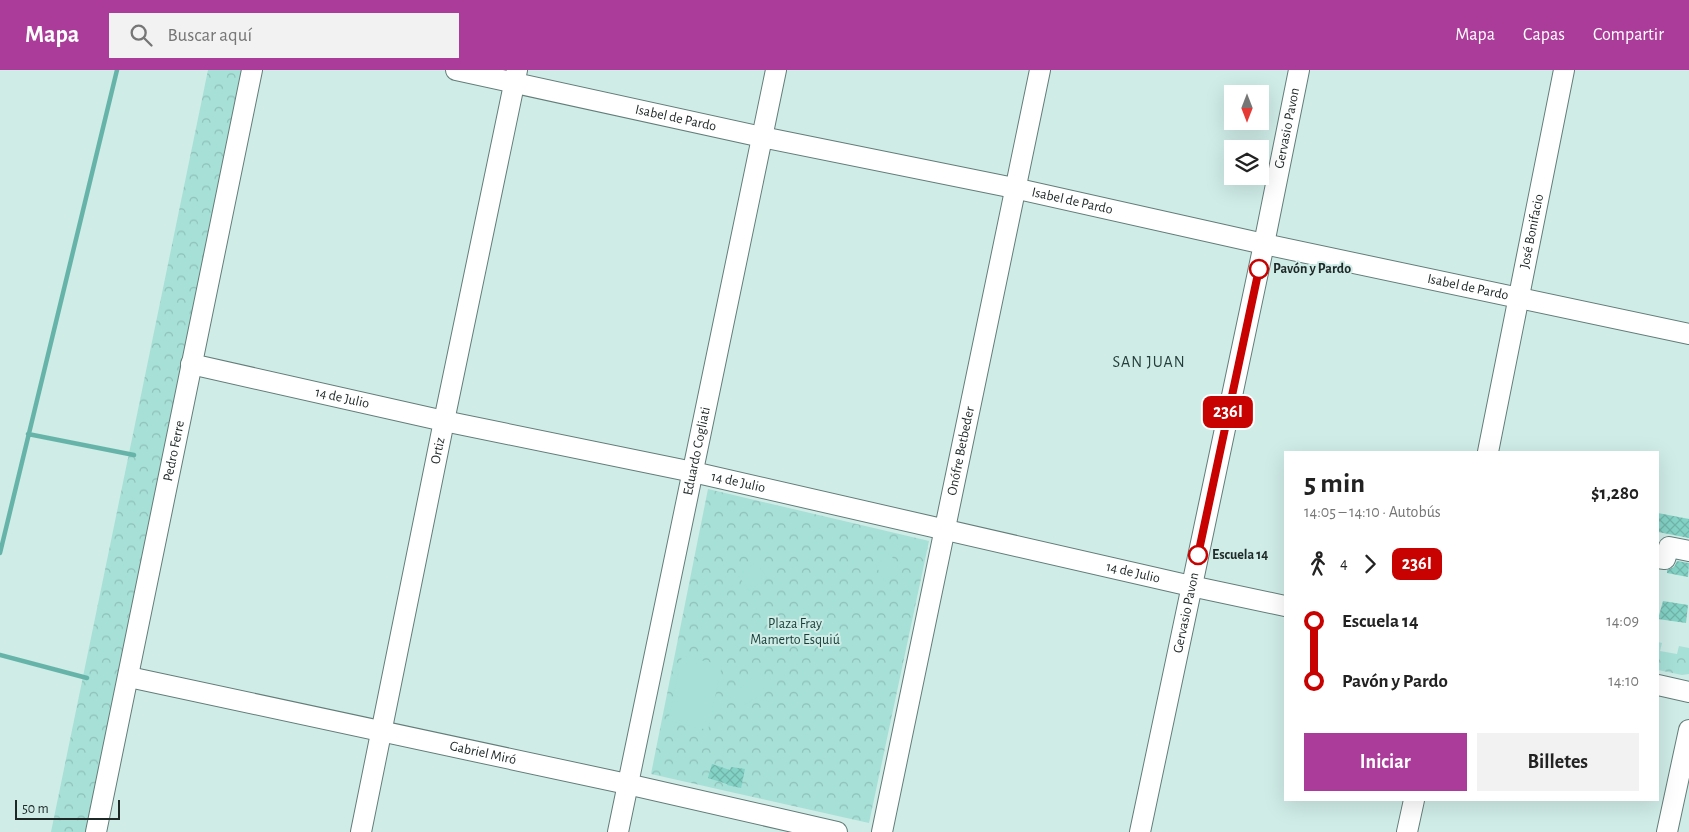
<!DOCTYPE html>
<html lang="es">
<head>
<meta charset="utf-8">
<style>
	body { margin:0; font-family:"Alegreya Sans",sans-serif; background:#f2f2f2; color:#222; height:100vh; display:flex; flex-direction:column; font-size:19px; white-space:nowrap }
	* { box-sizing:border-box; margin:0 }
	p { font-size:16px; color:#767676 }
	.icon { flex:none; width:28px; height:28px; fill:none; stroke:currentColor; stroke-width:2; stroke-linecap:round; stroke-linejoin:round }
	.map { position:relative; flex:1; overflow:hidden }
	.sheet { position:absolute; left:1284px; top:381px; width:375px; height:350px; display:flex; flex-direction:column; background:#fff; border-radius:0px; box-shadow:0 5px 20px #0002 }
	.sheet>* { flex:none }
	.badge { padding:0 10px; border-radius:8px; font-size:18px; line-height:32px }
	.needle { width:32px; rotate:180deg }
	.controls { position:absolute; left:1224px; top:15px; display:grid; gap:10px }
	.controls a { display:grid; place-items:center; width:45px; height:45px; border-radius:0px; background:#fff; box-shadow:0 5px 20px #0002; font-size:25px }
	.scale { position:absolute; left:15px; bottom:12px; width:105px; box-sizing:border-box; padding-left:5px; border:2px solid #1e2827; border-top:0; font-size:14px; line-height:18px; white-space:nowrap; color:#1e2827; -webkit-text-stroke:4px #cfece7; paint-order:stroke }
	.map>.badge { position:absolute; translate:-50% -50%; box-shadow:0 0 0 2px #fff }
	.legs { display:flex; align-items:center; gap:8px; height:55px; padding:0 20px; font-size:16px }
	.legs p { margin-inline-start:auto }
	.overview { display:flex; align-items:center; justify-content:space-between; height:85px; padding:0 20px }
	h1 { font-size:28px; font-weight:700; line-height:38px }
	.cta { display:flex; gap:10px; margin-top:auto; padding:10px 20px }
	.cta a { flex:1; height:58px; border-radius:0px; background:#ab3c9a; color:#fff; font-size:20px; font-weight:700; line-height:58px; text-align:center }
	.cta a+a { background:#f2f2f2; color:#222 }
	ul { padding:0 20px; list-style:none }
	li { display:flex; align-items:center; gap:18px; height:60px; font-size:19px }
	li i { display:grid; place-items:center; width:8px; height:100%; margin:0 6px; background:currentColor }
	li i::after { content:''; width:12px; height:12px; margin:-6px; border:4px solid; border-radius:50%; background:#fff }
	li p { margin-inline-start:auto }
	li:first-child i { background:linear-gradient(#0000 50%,currentColor 0) }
	li:last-child i { background:linear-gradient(currentColor 50%,#0000 0) }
	header { display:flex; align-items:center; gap:30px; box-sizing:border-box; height:70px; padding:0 25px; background:#ab3c9a; color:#fff }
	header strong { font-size:24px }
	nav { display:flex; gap:28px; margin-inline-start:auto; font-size:18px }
	.search { width:350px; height:45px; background:#f2f2f2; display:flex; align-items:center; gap:12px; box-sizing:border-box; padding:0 18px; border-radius:0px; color:#767676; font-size:19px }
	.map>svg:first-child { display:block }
	.forest { fill:url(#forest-crowns) }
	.pitch { fill:#a6e0d7 }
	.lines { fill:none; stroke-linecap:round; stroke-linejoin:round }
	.stream { stroke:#66b4a9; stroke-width:4.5 }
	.building { fill:url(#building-cross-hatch) }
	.minor-casing { stroke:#637d79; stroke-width:22 }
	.minor { stroke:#fff; stroke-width:20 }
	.line-1-casing { stroke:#fff; stroke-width:11 }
	.line-1 { stroke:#c70201; stroke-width:8 }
	.stop-1-dot { fill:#fff; stroke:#c70201; stroke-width:2.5 }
	.labels { text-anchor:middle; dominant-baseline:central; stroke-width:4; stroke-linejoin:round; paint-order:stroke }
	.street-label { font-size:14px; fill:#1e2827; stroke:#cfece7 }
	.stop-label { font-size:14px; font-weight:bold; fill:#1e2827; stroke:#cfece7; text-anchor:start }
	.park-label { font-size:14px; fill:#183e39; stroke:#cfece7 }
	.quarter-label { font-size:16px; letter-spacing:1px; fill:#263e3b; stroke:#cfece7 }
</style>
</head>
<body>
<header>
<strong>Mapa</strong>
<div class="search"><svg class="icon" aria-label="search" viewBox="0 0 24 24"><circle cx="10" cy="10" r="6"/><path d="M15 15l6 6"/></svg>Buscar aquí</div>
<nav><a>Mapa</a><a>Capas</a><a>Compartir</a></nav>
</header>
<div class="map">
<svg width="1689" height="762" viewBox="0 0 1689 762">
	<defs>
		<pattern id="forest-crowns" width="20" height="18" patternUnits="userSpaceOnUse" patternTransform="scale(1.25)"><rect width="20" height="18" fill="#a6e0d7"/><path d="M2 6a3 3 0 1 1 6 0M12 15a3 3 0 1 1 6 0" fill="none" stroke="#8ec0b9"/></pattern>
		<pattern id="building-cross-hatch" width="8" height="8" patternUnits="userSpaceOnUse" patternTransform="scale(1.25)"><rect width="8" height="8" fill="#83d2c6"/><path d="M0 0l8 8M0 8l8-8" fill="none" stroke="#71b4aa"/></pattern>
	</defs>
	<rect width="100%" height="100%" fill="#cfece7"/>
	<path class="forest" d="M208,0h39l-155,762h-41z
		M708,419l221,52 -60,282 -218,-49z
		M1658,572l4,1 -2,8 17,3 2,-8 10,2v26l-7,1 -24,-5z"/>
	<path class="pitch" d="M891,485l10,18 -16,9 -10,-18z
		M756,492l11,16 -18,13 -11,-16z
		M682,586l40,9 -14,65 -40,-9z
		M762,604l10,14 -29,18 -9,-14z"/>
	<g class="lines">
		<path class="stream" d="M28,364l106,21
			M0,483l117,-483
			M0,585l87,23"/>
	</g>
	<path class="building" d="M1658,443l31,6v19l-31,-6z
		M1677,491l12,2 -1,14 -21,-4v-3l7,-3z
		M1663,531l25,4 -2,18 -28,-4z
		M712,694l18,6 1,-3 14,2 -4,19 -14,-3v-1l-19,-6z"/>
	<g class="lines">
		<defs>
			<g id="minor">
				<path id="s1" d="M456,0l306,67 252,51 250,56 425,90"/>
				<path id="s2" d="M191,294l253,57 249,51 498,114 94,20"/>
				<path id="s3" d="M1488,382l76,-382"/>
				<path d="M1658,488l7,1 4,-12 20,4"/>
				<path id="s4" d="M129,607l498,107 210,48"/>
				<path d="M1658,615l31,7"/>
				<path id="s5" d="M96,762l156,-762"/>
				<path id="s6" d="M361,762l83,-411 73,-351"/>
				<path id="s7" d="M618,762l158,-762"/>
				<path id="s8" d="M882,762l158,-762"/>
				<path id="s9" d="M1140,762l124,-588 35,-174"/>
				<path d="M1407,762l7,-32"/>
				<path d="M1667,762l22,-102"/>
			</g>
		</defs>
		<use href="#minor" class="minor-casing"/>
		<use href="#minor" class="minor"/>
	</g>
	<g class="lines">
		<defs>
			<path id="line-1" d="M1198,485l61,-286"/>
		</defs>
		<use href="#line-1" class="line-1-casing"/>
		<use href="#line-1" class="line-1"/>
	</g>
	<g class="stop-1-dot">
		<circle cx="1259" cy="199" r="9"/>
		<circle cx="1198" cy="485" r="9"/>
	</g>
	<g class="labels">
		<g class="street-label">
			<text stroke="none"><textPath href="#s1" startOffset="225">Isabel de Pardo</textPath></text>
			<text stroke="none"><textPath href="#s9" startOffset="719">Gervasio Pavon</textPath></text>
			<text stroke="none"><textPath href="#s1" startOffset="630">Isabel de Pardo</textPath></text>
			<text stroke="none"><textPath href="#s3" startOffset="225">José Bonifacio</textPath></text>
			<text stroke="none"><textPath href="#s1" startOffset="1035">Isabel de Pardo</textPath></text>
			<text stroke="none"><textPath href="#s2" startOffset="155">14 de Julio</textPath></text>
			<text stroke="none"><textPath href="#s5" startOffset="389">Pedro Ferre</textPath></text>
			<text stroke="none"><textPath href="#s6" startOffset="389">Ortiz</textPath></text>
			<text stroke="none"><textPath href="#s7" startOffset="389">Eduardo Cogliati</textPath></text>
			<text stroke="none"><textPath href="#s8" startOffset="389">Onófre Betbeder</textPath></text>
			<text stroke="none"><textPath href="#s2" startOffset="560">14 de Julio</textPath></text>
			<text stroke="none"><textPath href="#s2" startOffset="965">14 de Julio</textPath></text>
			<text stroke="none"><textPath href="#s9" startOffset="224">Gervasio Pavon</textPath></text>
			<text stroke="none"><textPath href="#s4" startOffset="362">Gabriel Miró</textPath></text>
		</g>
		<g class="stop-label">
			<text x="1273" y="199">Pavón y Pardo</text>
			<text x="1212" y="485">Escuela 14</text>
		</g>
		<g class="park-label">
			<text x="795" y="554">Plaza Fray<tspan x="795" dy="16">Mamerto Esquiú</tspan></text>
		</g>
		<g class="quarter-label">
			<text x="1149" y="292">SAN JUAN</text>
		</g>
	</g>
</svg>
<div class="controls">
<a><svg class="needle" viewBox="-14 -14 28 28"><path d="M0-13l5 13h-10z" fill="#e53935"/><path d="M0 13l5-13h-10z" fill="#767676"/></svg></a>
<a><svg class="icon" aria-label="layers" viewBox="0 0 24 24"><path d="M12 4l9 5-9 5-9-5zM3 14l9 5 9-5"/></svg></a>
</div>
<div class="scale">50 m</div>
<b class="badge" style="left:1228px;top:342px;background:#c70201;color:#fff">236I</b>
<section class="sheet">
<div class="overview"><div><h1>5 min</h1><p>14:05 – 14:10 · Autobús</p></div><b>$1,280</b></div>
<div class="legs"><svg class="icon" aria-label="walk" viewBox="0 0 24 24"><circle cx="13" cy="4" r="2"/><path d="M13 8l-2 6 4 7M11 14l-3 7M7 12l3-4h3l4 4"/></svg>4<svg class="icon" aria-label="forward" viewBox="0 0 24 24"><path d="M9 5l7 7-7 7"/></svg><b class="badge" style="background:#c70201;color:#fff">236I</b></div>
<ul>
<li><i style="color:#c70201"></i><b>Escuela 14</b><p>14:09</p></li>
<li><i style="color:#c70201"></i><b>Pavón y Pardo</b><p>14:10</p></li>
</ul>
<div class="cta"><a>Iniciar</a><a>Billetes</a></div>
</section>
</div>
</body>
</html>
